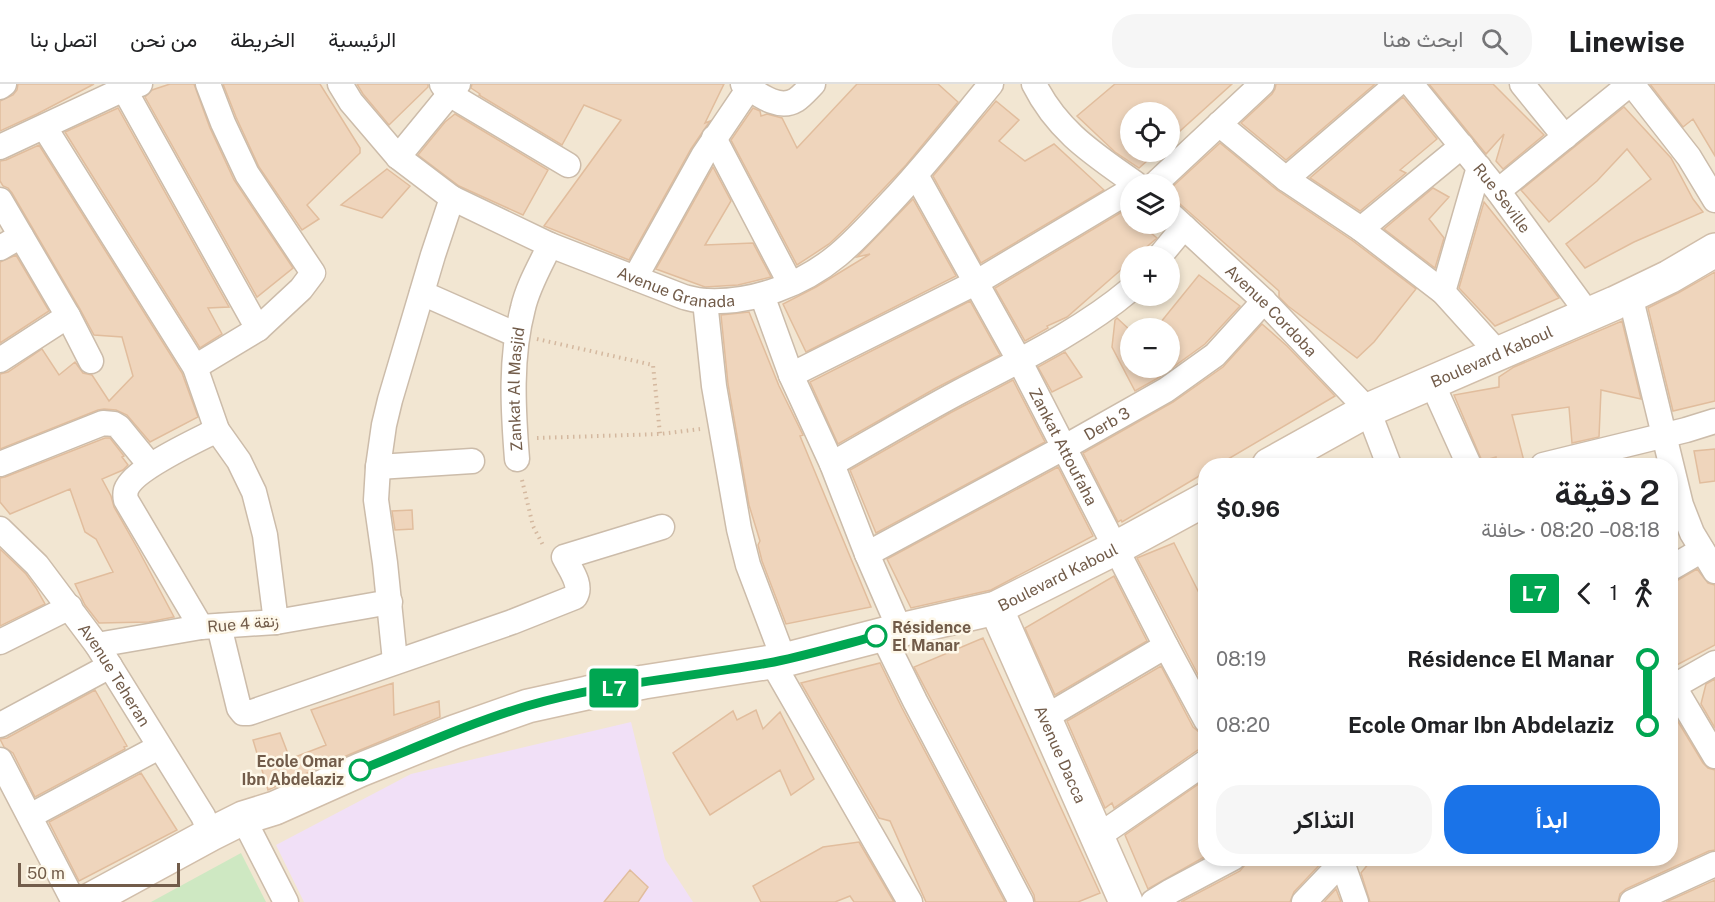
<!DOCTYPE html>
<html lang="ar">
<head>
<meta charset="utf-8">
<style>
	body { margin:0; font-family:"Public Sans",Vazirmatn,sans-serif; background:#f6f6f6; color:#202124; direction:rtl; height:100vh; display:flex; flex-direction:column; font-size:22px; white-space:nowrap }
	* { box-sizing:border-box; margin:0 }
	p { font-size:20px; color:#757577 }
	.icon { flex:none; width:33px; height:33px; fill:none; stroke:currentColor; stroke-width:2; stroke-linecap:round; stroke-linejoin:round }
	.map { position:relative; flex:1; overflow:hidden; direction:ltr }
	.details { position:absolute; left:1198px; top:374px; width:480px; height:408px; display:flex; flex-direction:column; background:#fff; border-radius:24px; box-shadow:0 3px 9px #0003; direction:rtl }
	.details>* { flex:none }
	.badge { padding:0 12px; border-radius:4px; font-size:21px; line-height:39px }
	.tools { position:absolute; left:1120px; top:18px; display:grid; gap:12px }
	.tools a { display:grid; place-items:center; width:60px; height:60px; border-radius:50%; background:#fff; box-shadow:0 3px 9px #0003; font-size:30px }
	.scale { position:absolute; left:18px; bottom:15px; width:162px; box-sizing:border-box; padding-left:6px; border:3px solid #725c4a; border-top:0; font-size:16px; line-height:21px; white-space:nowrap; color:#725c4a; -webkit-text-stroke:4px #fef8e9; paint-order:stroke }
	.map>.badge { position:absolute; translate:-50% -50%; box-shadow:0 0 0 3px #fff }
	.legs { display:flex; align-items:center; gap:9px; height:66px; padding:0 18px; font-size:20px }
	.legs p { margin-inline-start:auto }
	.head { display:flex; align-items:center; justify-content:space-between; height:102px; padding:0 18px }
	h1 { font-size:33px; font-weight:600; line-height:45px }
	.primary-button { display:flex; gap:12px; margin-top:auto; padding:12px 18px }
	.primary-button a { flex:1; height:69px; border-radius:24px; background:#1a73e8; color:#fff; font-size:24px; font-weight:600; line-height:69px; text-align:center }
	.primary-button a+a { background:#f6f6f6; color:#202124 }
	ul { padding:0 18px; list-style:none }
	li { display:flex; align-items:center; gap:21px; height:66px; font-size:22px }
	li i { display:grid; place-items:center; width:9px; height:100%; margin:0 8px; background:currentColor }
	li i::after { content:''; width:15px; height:15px; margin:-8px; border:4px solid; border-radius:50%; background:#fff }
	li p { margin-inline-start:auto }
	li:first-child i { background:linear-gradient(#0000 50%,currentColor 0) }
	li:last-child i { background:linear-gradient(currentColor 50%,#0000 0) }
	header { display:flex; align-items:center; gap:36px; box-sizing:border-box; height:84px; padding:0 30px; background:#fff; border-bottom:2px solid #e0e0e0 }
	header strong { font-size:28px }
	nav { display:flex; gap:33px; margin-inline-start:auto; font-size:21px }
	.search { width:420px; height:54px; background:#f6f6f6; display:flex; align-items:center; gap:15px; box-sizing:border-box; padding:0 21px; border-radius:24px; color:#757577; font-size:22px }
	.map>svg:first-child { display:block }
	.residential { fill:#f2e6d2; fill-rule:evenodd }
	.education { fill:#f1e0f7 }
	.green { fill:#cee8c2 }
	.building { fill:#efd5bc; stroke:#e1bd9d; stroke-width:1.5 }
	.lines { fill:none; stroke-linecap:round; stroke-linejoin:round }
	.street-casing { stroke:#ccbcaa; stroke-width:27 }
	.secondary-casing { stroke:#d1beaa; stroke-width:36 }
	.path { stroke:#d4b89f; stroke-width:4; stroke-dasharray:1.5 4.5; stroke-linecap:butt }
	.street { stroke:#fff; stroke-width:24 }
	.secondary { stroke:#fff; stroke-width:33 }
	.line-1-casing { stroke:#fff; stroke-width:14 }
	.line-1 { stroke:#00a651; stroke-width:9 }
	.stop-1-dot { fill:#fff; stroke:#00a651; stroke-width:3 }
	.labels { text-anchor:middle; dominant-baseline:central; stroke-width:5; stroke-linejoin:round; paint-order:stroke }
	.street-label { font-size:16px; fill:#725c4a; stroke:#fef8e9 }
	.stop-label { font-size:16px; font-weight:bold; fill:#725c4a; stroke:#fef8e9; text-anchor:start }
</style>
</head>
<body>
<header>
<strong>Linewise</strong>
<div class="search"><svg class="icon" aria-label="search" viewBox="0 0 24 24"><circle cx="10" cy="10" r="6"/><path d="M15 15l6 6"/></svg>ابحث هنا</div>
<nav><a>الرئيسية</a><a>الخريطة</a><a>من نحن</a><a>اتصل بنا</a></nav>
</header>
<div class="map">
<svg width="1715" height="818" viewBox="0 0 1715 818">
	<rect width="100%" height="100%" fill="#fbf4e3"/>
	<path class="residential" d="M0,0h1715v818h-1715zM1131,28h39v40h-39zM1131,100h39v40h-39zM1131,172h39v40h-39zM1131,244h39v40h-39zM1206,381h465v393h-465z"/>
	<path class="education" d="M631,638l34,137 28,43h-389l-28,-57 135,-71z"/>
	<path class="green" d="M241,769l25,49h-115z"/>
	<path class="building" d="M18,0h76l-57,30 -37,17v-30l13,-6 4,-5z
		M170,0h24l16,44 24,52 59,88 -36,29 -112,-200 7,-7z
		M223,0h97l40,64v5l-53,52 12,14 -17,11 -43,-63 -23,-50z
		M357,0h71v3l-39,38 -26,-31z
		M472,0h252l-19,39 5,-2 -19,28 -62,111 -85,-34 77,-106 -37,-15 -22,40 -83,-50 1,-1 -9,-6z
		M857,0h81l20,18 -52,63 -58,61 -19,18 -32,21 -66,-125 22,-32 7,3 1,5 6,-2 15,4 15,30z
		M1115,0h117l-62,56v-28h-39v40h26l-18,16 -24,-16 -38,-36z
		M1276,0h99l-89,76 -45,-37 31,-29 3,-5z
		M1429,0h64l51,51 -41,34 -7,-8 8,-27 -18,20z
		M1650,0h65v72l-22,-37 -10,8z
		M1403,13l34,42 -37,31 6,3 -46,38 -50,-33z
		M996,17l23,19 -20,21 26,20 29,-17 50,46 -123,73 -48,-87z
		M1624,23l47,51 22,41 10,13 -69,30 -49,26 -19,-24 85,-65 -24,-30 -30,32 -48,41 -28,-32z
		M118,24l111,199 -21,1 14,26 -22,14 -135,-216z
		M455,30l93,56 -25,45 -64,-29 -41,-31 27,-33z
		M1220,59l57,47 76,51 63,48 -42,53 -17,16 -69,-52 -9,-9v-6l-99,-87 -10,-7v-8z
		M39,61l143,228 16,44 -48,25 -23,-27 -11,-5 -12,-1 -6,1 -98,39v-75l8,-2 34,-23 17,26 16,-13 8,11 9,2 17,26 24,-25 -11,-39 -28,-2 -14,-26 -68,-116 -4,-5 -5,-2 -3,-5v-20l6,-1z
		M713,83l18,34 -26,44 48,-2 18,34 -33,8 -33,2 -49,-18z
		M387,85l23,17 -28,32 -41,-13z
		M1433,104l16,9 -20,22 15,19 -9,30 -51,-39z
		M913,115l43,77 -150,76 -23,-48 33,-17 54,-33 -13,3z
		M1484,118l49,61 26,35 -64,28 -36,-38z
		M1125,126l6,6v8h9l17,14 -21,18h-5v5l-64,56 -20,9 1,2 -23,13 -30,-53z
		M16,171l33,56 -49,32v-81z
		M1715,188v129l-42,10 -25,-103 30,-15z
		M1199,191l41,31 -35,38 -47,34 -23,13 -23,-44 3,-27 2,-2 14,13v37h39v-40h-14z
		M970,217l30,54 -64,33 -98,56 -28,-62z
		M749,228l30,74 24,49 -3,1 71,171 -85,17 -24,-63 -4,-16 2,-4 -11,-36 -21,-121 -7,-69z
		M1622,237l19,78 -40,-9 -2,47 -27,6 -3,-36 -57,8 13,50h-28l-1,-8 -14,4 -28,-66 45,-8v-10l15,-10z
		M1262,240l25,22 48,50 -117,69h-12v7l-84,50 -1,-2 -3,2 -35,-69 90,-51 50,-35z
		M1065,268l17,25 -30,15 -14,-25z
		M1013,296l32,62 -169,91 -26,-63 100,-57z
		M105,354h5l14,18 -2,1 6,8 -5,5 -21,9 9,17 3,11 25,44 35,66 -25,5 -50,1 -14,-18 -10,-21 38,-12 -17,-33 -11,-7 -15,-43 -60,25 -10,-12v-24l5,-1z
		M1715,365v32l-15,2 -6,-32z
		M1058,383l35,69 -102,54 -80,18 -24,-49z
		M412,426l1,19 -18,1 -3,-19z
		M1174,459l32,64v83l-69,-132z
		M0,465l26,25 10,14 9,16 -45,22z
		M1697,485l11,14 7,2v60l-44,23v-86l7,-2z
		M1114,492l33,65 -92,54 -30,-67z
		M983,554l117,255 -22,9h-43l-1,-7 -120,-228z
		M880,579l22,45 103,194h-79l-36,-81 -11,-3 -78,-135z
		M1161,582l32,61 6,5 7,2v14l-8,2 -84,58 -2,-5 -7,5 -38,-87z
		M1715,595v49l-14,-24 5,-20z
		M393,599l1,32 45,-14 1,16 -87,36 -85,37 -15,-50 27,-7 10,26 36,-14 -15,-35z
		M95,606l32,56 -3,1 1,2 -90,48 -22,-44 -9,-6 -4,-8 7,-1z
		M756,626l7,19 17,-17 34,67 -23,16 -11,-25 -70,45 -37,-62 60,-42 4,9z
		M1671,626l32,53 5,5 7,2v80l-6,1 -83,38 -6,5 -2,8h-248l-9,-29 12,-15h298z
		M141,689l36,57 -98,51 -30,-59z
		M1206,695v77l-58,33 -23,-54z
		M859,758l35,60h-40l-4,-6 -15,6h-74l-8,-16 70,-39z
		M1247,774h79l-32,34 -4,10h-109l59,-31 5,-6z
		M630,786l18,17 -10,15h-34z
		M1715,796v22h-49z
		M1336,805l5,13h-17z"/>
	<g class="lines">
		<defs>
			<g id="street">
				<path d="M123,0l1,5 134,240"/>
				<path id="s1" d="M340,0l11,18 47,55 54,41 98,47 134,52c8,2 15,4 23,4 46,2 95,-16 131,-46 19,-16 35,-34 52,-52 36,-38 68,-79 101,-119"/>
				<path d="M442,0l7,10 119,71"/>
				<path d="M743,0c14,9 35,27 53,16 6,-4 12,-11 17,-16"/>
				<path d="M1034,0c24,48 60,70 102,100"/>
				<path id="s2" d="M1411,0l87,107 91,124"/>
				<path d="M1522,0l43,53"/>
				<path d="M1632,0l57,73 26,43"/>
				<path d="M0,3l4,-3"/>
				<path d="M1219,40l67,55 75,50 82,63 56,62"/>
				<path d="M45,44l150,239 22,63 22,31 15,31 11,43 11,87"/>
				<path d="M714,54l76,145"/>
				<path d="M0,63l124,-58 16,-5"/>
				<path d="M398,73l60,-73"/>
				<path id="s3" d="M916,91l103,185 147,286 40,74"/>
				<path d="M1286,95l111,-95"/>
				<path d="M1155,100l107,-100"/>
				<path d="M1498,107l132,-107"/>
				<path d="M0,116l68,116 23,45"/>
				<path id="s4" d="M1170,130l94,87 104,109 21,55"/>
				<path d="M1361,145l101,-83"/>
				<path d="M0,164l21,-12"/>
				<path d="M1160,172l24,-29"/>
				<path d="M635,194l68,-122 46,-68"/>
				<path d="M1443,208l36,-125"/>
				<path d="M422,209l95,42"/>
				<path d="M762,211l29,80 41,89 35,90 33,76"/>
				<path d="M1630,211l51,210 11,28 23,38"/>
				<path d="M705,217l9,85 25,143 9,36 36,95"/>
				<path d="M0,276l68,-44"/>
				<path d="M195,283l63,-38 43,-40 12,-16 -66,-99 -24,-51 -15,-39"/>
				<path d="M791,291l186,-93 154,-92"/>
				<path d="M1432,299l37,82"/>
				<path id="s5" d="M517,375c-4,-50 -7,-102 6,-151 5,-22 17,-42 27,-63"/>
				<path d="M0,380l103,-41 11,1 5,3 31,38"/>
				<path d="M832,380c42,-24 84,-49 127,-72 59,-31 121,-60 172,-103"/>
				<path d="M1543,381l143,-35 29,-9"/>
				<path d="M378,383l94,-6"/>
				<path id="s6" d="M0,445l37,36 60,80 106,171 8,18"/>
				<path id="s7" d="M867,470l198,-107 101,-57 49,-35 49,-54"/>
				<path d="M1671,484l31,-18"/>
				<path d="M219,542l20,82 4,5h6l263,-91 63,-25c8,-12 -5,-28 -11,-40l98,-30"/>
				<path d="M201,543l-75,-127c-1,-4 -1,-6 0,-10 7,-21 70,-49 91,-60"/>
				<path d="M882,550l33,67 106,201"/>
				<path d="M0,558l70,-35"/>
				<path d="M97,561l104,-18 75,-5 114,-20"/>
				<path d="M395,577l-10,-98 -9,-63 2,-33 6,-42 6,-25 43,-145 19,-57"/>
				<path d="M772,578l138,240"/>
				<path d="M1674,603l41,69"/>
				<path d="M1671,604l44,-25"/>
				<path d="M1044,634l122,-72"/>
				<path d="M0,641l110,-59"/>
				<path d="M0,676l74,142"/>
				<path d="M30,732l129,-69"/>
				<path d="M243,734l43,84"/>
				<path d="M1097,753l109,-75"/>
				<path d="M1342,778l14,40"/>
				<path d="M1153,818l18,-11 62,-33"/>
				<path d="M1304,818l42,-44"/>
				<path d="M1632,818l83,-38"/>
			</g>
			<g id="secondary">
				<path id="s8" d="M1269,381l99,-55 247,-107 54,-26 46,-27"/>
				<path id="s9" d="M996,524l130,294"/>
				<path id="s10" d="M86,818l125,-68 32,-16 32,-10 85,-38 94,-38 74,-26 59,-13 57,-11 140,-22 116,-30 96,-22 120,-60 90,-49"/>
			</g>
		</defs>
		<use href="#street" class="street-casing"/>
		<use href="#secondary" class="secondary-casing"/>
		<path class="path" d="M537,255l116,26 7,69
			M537,354l123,-4 40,-5
			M522,396l11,46 11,21"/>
		<use href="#street" class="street"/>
		<use href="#secondary" class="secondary"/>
	</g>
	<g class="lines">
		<defs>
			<path id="line-1" d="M360,686c55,-22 110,-47 167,-64 78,-23 166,-29 247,-44 34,-7 68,-17 102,-26"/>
		</defs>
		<use href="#line-1" class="line-1-casing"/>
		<use href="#line-1" class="line-1"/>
	</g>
	<g class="stop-1-dot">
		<circle cx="876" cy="552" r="10"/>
		<circle cx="360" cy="686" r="10"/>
	</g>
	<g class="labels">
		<g class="street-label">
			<text stroke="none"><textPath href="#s2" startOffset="146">Rue Seville</textPath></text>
			<text stroke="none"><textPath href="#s1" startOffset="404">Avenue Granada</textPath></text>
			<text stroke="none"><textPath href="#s4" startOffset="140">Avenue Cordoba</textPath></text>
			<text stroke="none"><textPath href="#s8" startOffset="248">Boulevard Kaboul</textPath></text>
			<text stroke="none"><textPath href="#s5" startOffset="70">Zankat Al Masjid</textPath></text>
			<text stroke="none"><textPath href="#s7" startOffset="273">Derb 3</textPath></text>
			<text stroke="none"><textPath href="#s3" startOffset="309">Zankat Attoufaha</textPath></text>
			<text stroke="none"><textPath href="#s10" startOffset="1032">Boulevard Kaboul</textPath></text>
			<text transform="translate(243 540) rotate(-5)">Rue 4 زنقة</text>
			<text stroke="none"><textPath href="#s6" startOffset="186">Avenue Teheran</textPath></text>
			<text stroke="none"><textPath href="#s9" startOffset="160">Avenue Dacca</textPath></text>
		</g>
		<g class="stop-label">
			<text x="892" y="543">Résidence<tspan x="892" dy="18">El Manar</tspan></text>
			<text x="344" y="677" text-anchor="end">Ecole Omar<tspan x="344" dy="18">Ibn Abdelaziz</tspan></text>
		</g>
	</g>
</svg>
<div class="tools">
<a><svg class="icon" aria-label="locate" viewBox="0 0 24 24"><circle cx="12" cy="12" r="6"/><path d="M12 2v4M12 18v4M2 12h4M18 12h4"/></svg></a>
<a><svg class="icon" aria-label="layers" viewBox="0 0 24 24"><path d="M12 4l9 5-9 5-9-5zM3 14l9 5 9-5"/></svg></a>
<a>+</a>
<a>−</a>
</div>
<div class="scale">50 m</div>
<b class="badge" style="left:614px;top:604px;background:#00a651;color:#fff">L7</b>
<section class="details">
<div class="head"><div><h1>2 دقيقة</h1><p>08:18 – 08:20 · حافلة</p></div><b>$0.96</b></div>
<div class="legs"><svg class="icon" aria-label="walk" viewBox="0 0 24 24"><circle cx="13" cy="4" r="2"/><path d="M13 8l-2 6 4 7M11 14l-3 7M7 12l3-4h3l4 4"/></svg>1<svg class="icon" aria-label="back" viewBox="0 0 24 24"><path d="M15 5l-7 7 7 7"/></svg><b class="badge" style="background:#00a651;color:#fff">L7</b></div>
<ul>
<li><i style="color:#00a651"></i><b>Résidence El Manar</b><p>08:19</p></li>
<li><i style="color:#00a651"></i><b>Ecole Omar Ibn Abdelaziz</b><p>08:20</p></li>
</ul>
<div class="primary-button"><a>ابدأ</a><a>التذاكر</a></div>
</section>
</div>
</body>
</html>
